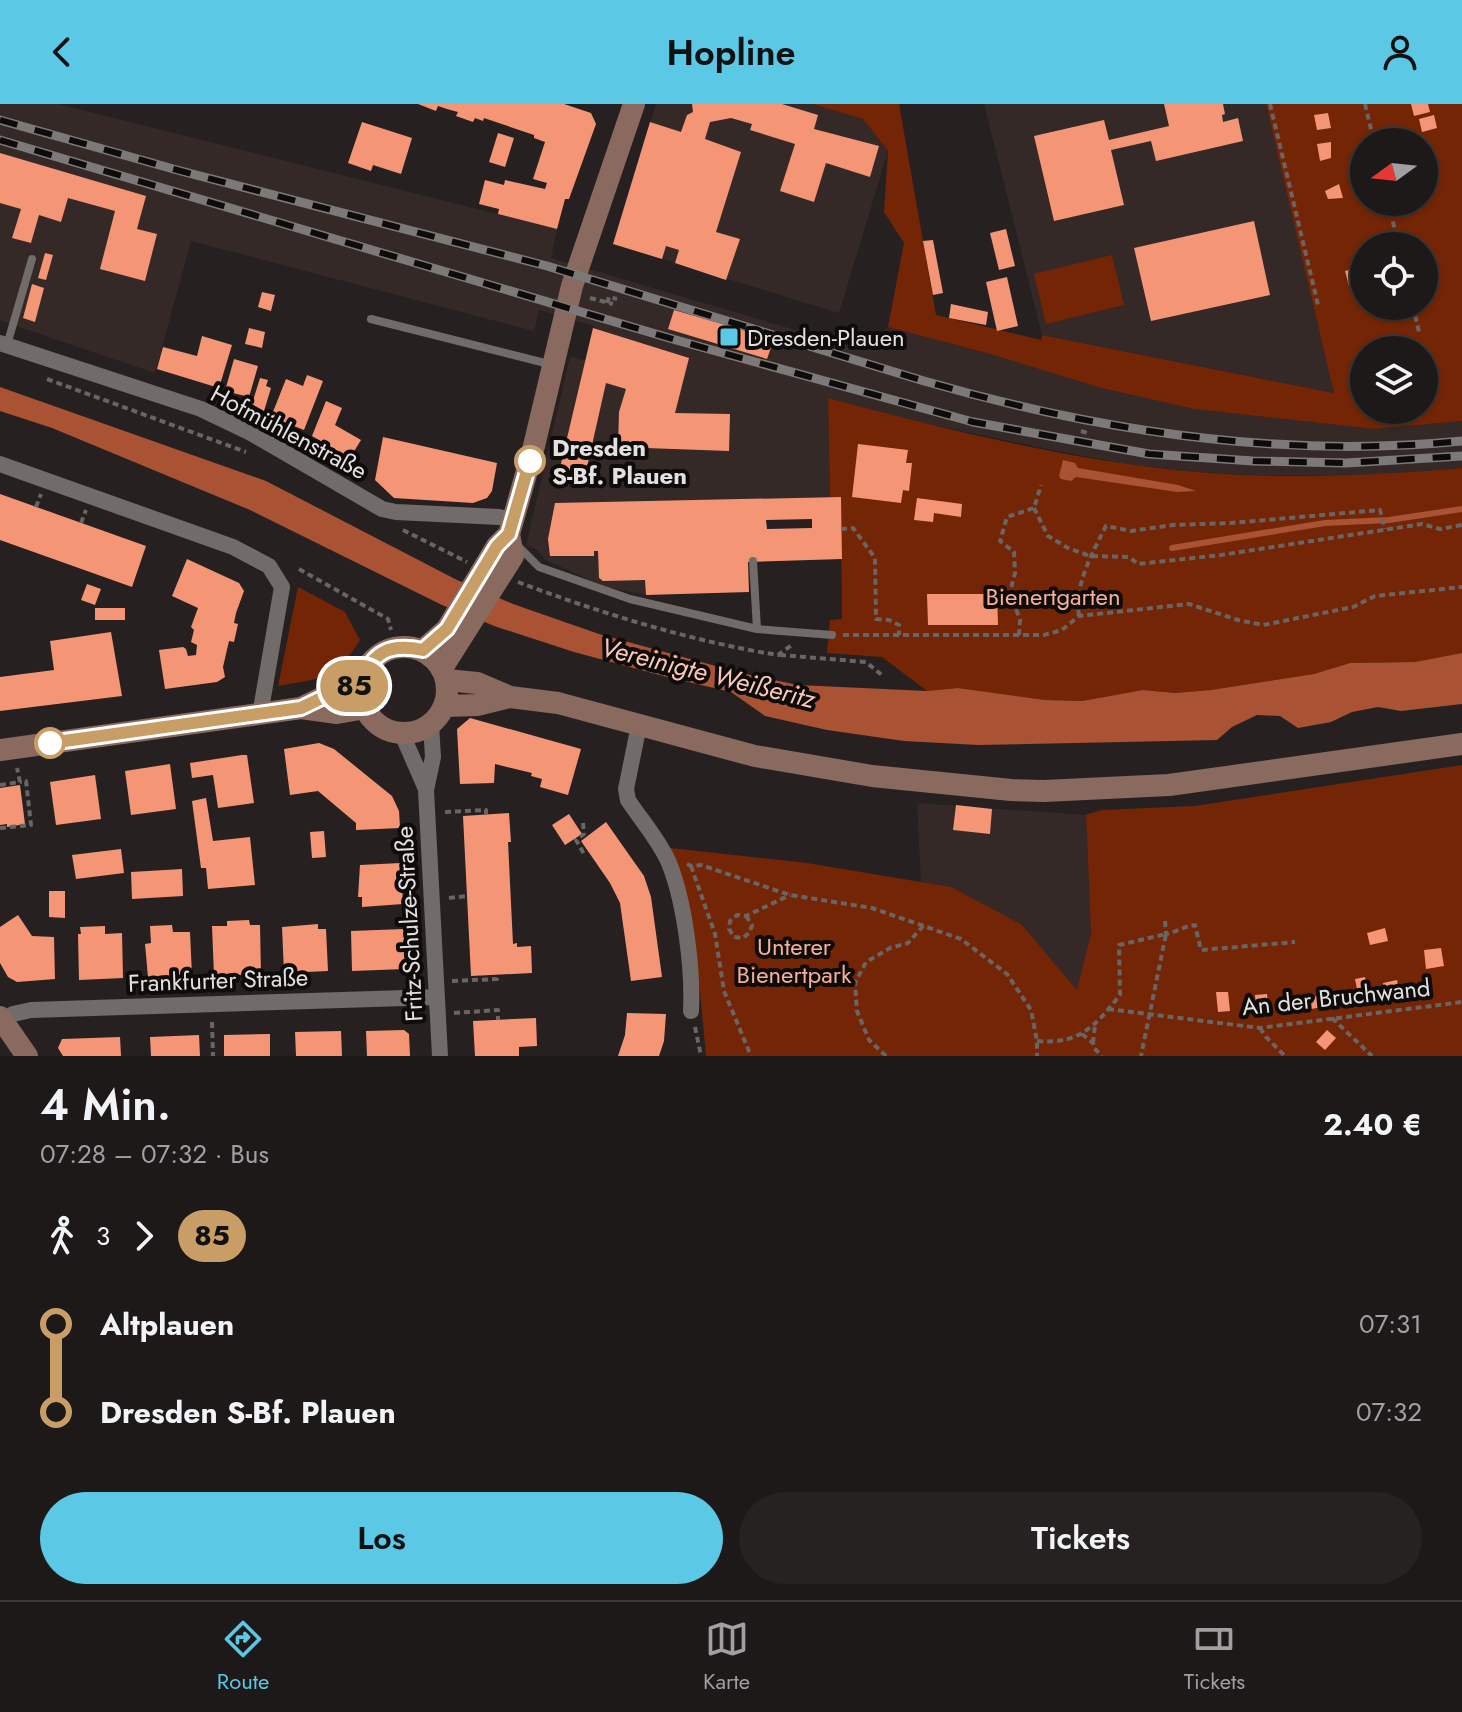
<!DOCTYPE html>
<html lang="de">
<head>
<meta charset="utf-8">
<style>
	body { margin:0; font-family:Jost,sans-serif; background:#252221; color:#f1f3f6; height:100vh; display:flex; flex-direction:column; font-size:30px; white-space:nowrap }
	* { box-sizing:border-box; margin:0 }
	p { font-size:26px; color:#a0a0a2 }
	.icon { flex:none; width:44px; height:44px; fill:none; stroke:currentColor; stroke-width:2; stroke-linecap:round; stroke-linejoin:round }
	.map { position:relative; height:952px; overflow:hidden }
	.details { display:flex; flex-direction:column; background:#1c1918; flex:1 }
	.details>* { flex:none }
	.badge { padding:0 16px; border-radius:26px; font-size:28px; line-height:52px }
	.needle { width:52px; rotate:255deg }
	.buttons { position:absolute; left:1350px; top:24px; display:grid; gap:16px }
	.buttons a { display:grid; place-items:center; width:88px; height:88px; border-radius:50%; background:#1c1918; box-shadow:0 2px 6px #0004,0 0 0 2px #3a3837; font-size:40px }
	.map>.badge { position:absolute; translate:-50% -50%; box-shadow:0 0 0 4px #fff }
	.legs { display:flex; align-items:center; gap:12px; height:88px; padding:0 40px; font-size:26px }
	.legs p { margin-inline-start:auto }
	.overview { display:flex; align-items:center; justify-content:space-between; height:136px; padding:0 40px }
	h1 { font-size:44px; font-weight:600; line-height:60px }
	.cta { display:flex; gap:16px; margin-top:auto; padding:16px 40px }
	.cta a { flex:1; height:92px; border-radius:48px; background:#5bc8e6; color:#111; font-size:32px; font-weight:600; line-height:92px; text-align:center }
	.cta a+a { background:#252221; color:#f1f3f6 }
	ul { padding:0 40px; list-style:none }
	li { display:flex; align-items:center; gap:28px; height:88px; font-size:30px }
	li i { display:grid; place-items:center; width:12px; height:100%; margin:0 10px; background:currentColor }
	li i::after { content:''; width:20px; height:20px; margin:-10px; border:6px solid; border-radius:50%; background:#1c1918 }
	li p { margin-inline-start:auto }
	li:first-child i { background:linear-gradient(#0000 50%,currentColor 0) }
	li:last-child i { background:linear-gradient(currentColor 50%,#0000 0) }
	header { display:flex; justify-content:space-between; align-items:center; height:104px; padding:0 40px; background:#5bc8e6; color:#111; font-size:36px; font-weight:600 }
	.dock { display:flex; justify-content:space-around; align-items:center; height:112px; border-top:2px solid #3a3837; background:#1c1918; font-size:22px; color:#a0a0a2 }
	.dock a { display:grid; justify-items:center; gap:4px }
	.dock .on { color:#5bc8e6 }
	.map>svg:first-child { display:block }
	.built { fill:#342926 }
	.green { fill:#732505; fill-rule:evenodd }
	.water { fill:#a95234 }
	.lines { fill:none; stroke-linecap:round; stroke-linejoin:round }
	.stream { stroke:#a95234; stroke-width:6 }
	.building { fill:#f49676; fill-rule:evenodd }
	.path { stroke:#696564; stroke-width:4; stroke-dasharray:6 4; stroke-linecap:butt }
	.lane { stroke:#716b69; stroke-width:8 }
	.street { stroke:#716b69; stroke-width:16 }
	.secondary { stroke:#8a6a5f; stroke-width:22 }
	.rail-casing { stroke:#7d7978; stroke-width:9 }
	.rail { stroke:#0e0b0b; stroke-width:6; stroke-dasharray:18; stroke-linecap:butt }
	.line-1-casing { stroke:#fff; stroke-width:18 }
	.line-1 { stroke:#c99d66; stroke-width:12 }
	.poi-dot { fill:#5bc8e6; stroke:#0e0b0b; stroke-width:3 }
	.stop-1-dot { fill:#fff; stroke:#c99d66; stroke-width:4 }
	.labels { text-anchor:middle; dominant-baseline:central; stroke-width:8; stroke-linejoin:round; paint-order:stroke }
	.poi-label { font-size:24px; fill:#e4e0df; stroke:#0e0b0b; text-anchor:start }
	.street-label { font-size:24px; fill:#e4e0df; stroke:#0e0b0b }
	.stop-label { font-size:24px; font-weight:bold; fill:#e4e0df; stroke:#0e0b0b; text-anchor:start }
	.park-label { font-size:24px; fill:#f8af97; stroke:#0e0b0b }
	.water-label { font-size:26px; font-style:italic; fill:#f9c7b7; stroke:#0e0b0b }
</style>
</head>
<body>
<header><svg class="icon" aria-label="back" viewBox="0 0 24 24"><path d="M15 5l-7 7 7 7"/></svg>Hopline<svg class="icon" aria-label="person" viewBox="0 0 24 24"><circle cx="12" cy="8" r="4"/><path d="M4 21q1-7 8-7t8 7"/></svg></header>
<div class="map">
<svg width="1462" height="952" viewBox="0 0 1462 952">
	<rect width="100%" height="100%" fill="#262120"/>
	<path class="built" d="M0,0h58l499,125 -6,29 309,91 28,-22 102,27 111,34 93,21 180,20 88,-8v47l-83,7h-126l-57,-3 -70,-8 -64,-12 -144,-30 -90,-24 2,99 -82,2v35l-93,2 2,59h-11l-43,-9 -57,-26 -9,-10 -11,-5 44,-188 15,3 8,-34 -54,-16 -5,21 -343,-90 -36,132 -142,-48 -13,-5z
		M656,0h156l51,15 25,32 -49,162 -226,-69z
		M984,0h282l69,289 -293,-58z
		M917,699l169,12 5,118 -14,58 -56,-67 -70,-36 -30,-6z"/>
	<path class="green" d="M812,0h87l37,211 105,25 1,-5 292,58 -68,-289h196v317l-88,8 -180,-20 -93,-21 -111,-34 -102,-27 16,-84 -20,-31 4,-61 -25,-32zM1364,38h60v60h-60zM1364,142h60v60h-60zM1364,246h60v60h-60z
		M1112,151l12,50 -78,19 -12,-50z
		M828,294c120,32 243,63 368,74 88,7 178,4 266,-4v185l-47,9 -65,1 -36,11 -103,16 -36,3 -32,-3 -61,11 -37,-1 -87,-12 -31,3 -45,-34 -55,-4 3,-33 12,-1 -1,-122h-11z
		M298,483l47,25 15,28c-25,40 -38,38 -82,46z
		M1462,661v291h-756l-6,-64 -30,-144 137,15 144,24 70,37 56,66 14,-57 -5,-118 15,-5 94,-4z"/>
	<path class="water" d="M0,283l266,94 191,99 56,24 86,30 142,39 57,12 129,6 31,-3 87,12 37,1 61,-11 32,3 36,-3 103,-16 36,-11 65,-1 47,-9v51l-61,7 -23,-4 -26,5 -21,10 -33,6 -18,-12 -23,-1 -25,12 -15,13 -239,5 -74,-4 -77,-11 -62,-14 -34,-24 -64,-15 -93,-25 -77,-25 -55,-22 -192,-95 -198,-82 -52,-17z
		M1063,356l12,3 3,5 100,17 18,6 -19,1 -101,-15 -5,4 -10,-2 -2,-3z"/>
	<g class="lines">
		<path class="stream" d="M1172,444l153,-25 64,-3 73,-11"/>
	</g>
	<path class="building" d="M418,0h146l27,9 5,11 -27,75h-4l-8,30 -59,-15 1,-5 -20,-5 6,-24 19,5 1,-5 40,9 2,-6 -14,-4 12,-37 -11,-4v-3l-50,-17 -1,3 -8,-3 -2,4 -17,-6 2,-4 -11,-3 -9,-3 -2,5z
		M692,0h90l36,11 -4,14 65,17 -9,31 -44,-14 -12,39 -34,-11 15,-47 -45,-14 2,-6 -21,-6 -21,4 -5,17 36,13 -25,80 24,7 -14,41 -51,-17 4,-13 -13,-4 -4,13 -49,-15 37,-122 31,10 6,-17 6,-3z
		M1164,0h59l2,10 -3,1 1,7 15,-4 5,23 -87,20 -5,-20 -40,9 13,55 -70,16 -20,-85 70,-16 5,20 60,-14z
		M1411,0h17l2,8 -16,4z
		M1328,9l3,15 -14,2 -3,-15z
		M1434,11l3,13 -15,4 -3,-13z
		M362,18l50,16 -11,36 -28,-9 -2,6 -23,-8z
		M498,29l16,5 -9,29 -16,-5z
		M1331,38v16l-11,3 -3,-17z
		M0,49l146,43 -9,33 20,5 -12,47 -45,-12 15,-58 -47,-13 -7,24 -22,-7 -8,28 -19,-5 9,-29 -21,-6z
		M1339,80l4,14 -15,1 -3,-8z
		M1254,117l16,74 -119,26 -17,-73z
		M1006,125l9,37 -16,4 -9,-37z
		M933,136l10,53 -10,2 -10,-54z
		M45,149l8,2 -7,25 -8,-2z
		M1360,163l4,15 -15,4 -4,-15z
		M1007,173l11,49 -21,5 -11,-49z
		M32,180l12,4 -9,34 -12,-4z
		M262,188l13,3 -4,16 -13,-4z
		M951,200l37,8 -2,13 -37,-7z
		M674,206l100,29 -7,20 -99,-30z
		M249,224l16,4 -3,16 -17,-4z
		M593,224l96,30 -14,55 55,1 -1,37 -111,-4 1,-35 7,-23 -20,-6 -21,93 -26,-4z
		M202,232l30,9 -13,43 -62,-19 6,-22 34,9z
		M234,255l24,7 -9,31 -24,-6z
		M307,271l16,6 -19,49 -33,-13 15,-38 17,7z
		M260,274l8,2 -2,6 5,2 -7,23 -12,-7z
		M326,297l16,7 -7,17 26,15 -11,18 -38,-22z
		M383,333l114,26 -5,28 -5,7 -14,5 -79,-5 -19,-18z
		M858,340l50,6 -2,13h6l-3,28 -6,-1 -2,13 -49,-6z
		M0,390l146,52 -14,41 -132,-47z
		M841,393l1,62 -94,3 1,30 -103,3 -1,-15 -42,1 -4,-3 -1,-27h-4v5h-44l-2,-17 7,-36zM812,415v9l-45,1 -1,-9z
		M917,394l45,6 -1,13 -27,-4 -1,9 -19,-2z
		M187,455l52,24 5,8 -8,22 -2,10 4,1 -4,18 -5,-1 -6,26 2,10 -8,5 -52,7 -6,-39 24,-3 3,2 2,7 8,-1 1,-10 -6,-3 3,-12 -3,-3 7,-19 -26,-12z
		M87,480l14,5 -6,16 -14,-5z
		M927,490h70l1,31h-70z
		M95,504h30v12h-30z
		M111,528l11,64 -122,15v-34l54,-7 -4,-29z
		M470,614l111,31 -13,46 -28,-8 2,-8 -11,-3 1,-3 -37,-9 -1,19 -34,1 -3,-55z
		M319,639l15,6 58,47 7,15 1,17 -44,2v-7l-38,-32 -28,4 -6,-46z
		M242,651h5l7,48 -36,5 -5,-33 -21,3 -2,-15z
		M170,660l6,45 -45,6 -6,-44z
		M95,671l6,44 -45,6 -6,-43z
		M20,681l5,39 -18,3v-3l-7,1v-37z
		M206,694l7,43 37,-4 5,48 -47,4 -2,-21h-5l-9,-67z
		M956,701l36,4 -2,25 -37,-4z
		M509,709l2,29h-3l5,102 4,-1v4l14,-1 1,27 -61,3 -8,-160z
		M569,710l13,20 -17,11 -13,-20z
		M606,718l38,54 7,21 11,80 -31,4 -11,-78 -10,-20 -29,-42z
		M324,727l2,26 -14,1 -2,-26z
		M121,745l3,24 -48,6 -4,-24z
		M401,759l2,41 -41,3v-10h-4l2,-32z
		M182,765l1,27 -51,3 -1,-27z
		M49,787h16v27l-16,-1z
		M18,811l14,21 22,1 1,42 -38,3 -9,-5 -8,-14v-36z
		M249,816l1,5h10l1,49 -47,2 -2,-50h15v-5z
		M318,820v5h8l2,42 -44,2 -2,-46z
		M172,821l1,7h17l2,44 -44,1 -3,-33 6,-1 -1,-17z
		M105,822v8l17,-1 1,45 -44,2 -1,-46h3l-1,-7z
		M1385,824l3,13 -18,4 -3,-12z
		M404,825l1,40 -53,2 -1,-40z
		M1441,844l3,18 -18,3 -2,-19z
		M1365,873l4,20 -10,2 -4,-20z
		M1397,876l2,12 -13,6 -3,-15z
		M1216,888h12l2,19 -12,1z
		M1267,890l2,21 -12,1 -2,-21z
		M1326,891l2,11 -17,3 -2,-12z
		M627,909l39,1 -2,27 -5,15h-41l7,-21z
		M536,914l1,28 -18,1v9h-44l-2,-35z
		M404,926l5,4 1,22h-43l-1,-25z
		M1327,926l9,8 -11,12 -9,-8z
		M341,927l1,25h-46l-1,-24z
		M270,930v22h-46v-21z
		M199,931l1,21h-49l-1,-19z
		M120,933l1,19h-58l-5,-8 4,-9z"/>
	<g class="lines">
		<path class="path" d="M1270,0l48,201
			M1365,0l9,38
			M1388,98l11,44
			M590,194l23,6
			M607,199l2,-6 8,2
			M1413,202l6,26
			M47,275l199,73
			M1081,327l6,2
			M36,403l5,-13
			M1034,404l14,28 20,12 22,8 39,1 9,7 83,-9 201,-31 18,5 22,-4
			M81,419l5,-13
			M841,425l12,-1 22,30 1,61 13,1 10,5v10
			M403,426l64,32
			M299,465l89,50 3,11
			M518,478c79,30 176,60 260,73l14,-10
			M1079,512c-5,-30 13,-63 27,-90l25,5 42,-6 58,-2 149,-13 5,19
			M843,531h201l18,-5 17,-14 110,-12 49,16 25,5 90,-18 22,-11 87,-9
			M1019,531l1,-15 -10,-28 5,-19 -1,-21 -14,-11 7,-24 27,-9 7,-23
			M780,551l86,7 17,14
			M0,681l20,-3 -3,-14
			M445,708l41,-2v4
			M583,719l1,11 -8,6 8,14
			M0,724l31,-3 -5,-44 -6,1
			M687,760l4,2 10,-1 89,30 82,13 89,31 46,35 24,36 6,31v15
			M691,762l24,68 9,57 27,65
			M449,794l18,-2
			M746,812l6,9 -2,7 -7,6 -9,-1 -5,-8 1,-8 7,-6 9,1 44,-21
			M1165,817l1,13c11,-2 18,-8 29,-9l6,25 94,-8
			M452,877l45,-2v-5
			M1108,905l152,19 202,-26
			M454,909l44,-3v10
			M1332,914l40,38
			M212,918l1,34
			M695,923l6,29
			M1260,924l6,9 19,19
			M1082,930l11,9 1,5 8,8
			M1037,937c43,4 59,-16 83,-46l-1,-50 47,-11 -25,122
			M1093,939l2,-18
			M886,952l-17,-16 -12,-29 -2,-28 11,-21 24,-14 18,-5 16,-18"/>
		<path class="lane" d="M371,215l182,46
			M7,241l25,-86
			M519,443l20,20 91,32 127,30 75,6
			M753,457l4,68"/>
		<path class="street" d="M0,239l201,66 50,24 131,76 14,3 103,5 16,3
			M0,360l233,83 36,19 13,21 -22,128
			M431,621l2,32 -7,33 14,266
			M639,621l-13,64 2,11c13,20 31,40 41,63 16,40 24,106 22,148
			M402,630l24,55
			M3,917l10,-7 18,-4 406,-13"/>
		<path class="secondary" d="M361 586a43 43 0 1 1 86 0a43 43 0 1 1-86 0Z
			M423,546l24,-21 50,-83 12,-12 25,-88 38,-160 62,-182
			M442,564l71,-112 -4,-22
			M447,576l30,3 33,14 48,6 197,53 117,20 139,14 33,1 125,-6 293,-41
			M446,602l31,-1 33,-8
			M301,604l31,-15 29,-9
			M0,646l301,-42 36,5 28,-5
			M0,913l27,39"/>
		<defs>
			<path id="rail" d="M0,16l177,50 370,96 377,115c174,50 357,78 538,60
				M0,36l676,200 297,82 176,32 104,7 93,2 116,-7"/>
		</defs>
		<use href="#rail" class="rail-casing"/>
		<use href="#rail" class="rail"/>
	</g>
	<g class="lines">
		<defs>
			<path id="line-1" d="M50,639l251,-35 31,-15 29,-9c11,-33 29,-41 62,-34l24,-21 50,-83 12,-12 21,-73"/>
		</defs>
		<use href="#line-1" class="line-1-casing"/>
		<use href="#line-1" class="line-1"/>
	</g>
	<rect class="poi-dot" x="719" y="223" width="20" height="20" rx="4"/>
	<g class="stop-1-dot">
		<circle cx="530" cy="357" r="14"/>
		<circle cx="50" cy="639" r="14"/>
	</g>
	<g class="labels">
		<g class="poi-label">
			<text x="747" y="233">Dresden-Plauen</text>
		</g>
		<g class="street-label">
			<text transform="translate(289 328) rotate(28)">Hofmühlenstraße</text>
			<text transform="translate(409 820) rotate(-93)">Fritz-Schulze-Straße</text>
			<text transform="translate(218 876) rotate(-2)">Frankfurter Straße</text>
			<text transform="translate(1336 893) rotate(-6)">An der Bruchwand</text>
		</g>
		<g class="stop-label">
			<text x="552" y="343">Dresden<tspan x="552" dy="28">S-Bf. Plauen</tspan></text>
		</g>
		<g class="park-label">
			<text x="1053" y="492">Bienertgarten</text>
			<text x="794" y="842">Unterer<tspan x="794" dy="28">Bienertpark</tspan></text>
		</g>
		<g class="water-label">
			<text transform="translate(708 569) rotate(14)">Vereinigte Weißeritz</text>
		</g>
	</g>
</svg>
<div class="buttons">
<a><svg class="needle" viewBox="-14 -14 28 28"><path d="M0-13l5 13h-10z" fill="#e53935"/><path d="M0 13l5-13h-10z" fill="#a0a0a2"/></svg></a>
<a><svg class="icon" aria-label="locate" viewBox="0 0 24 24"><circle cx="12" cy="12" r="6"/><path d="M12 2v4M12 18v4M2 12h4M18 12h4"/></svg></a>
<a><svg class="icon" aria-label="layers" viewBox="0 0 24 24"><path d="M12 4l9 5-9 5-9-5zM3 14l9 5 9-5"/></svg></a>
</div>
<b class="badge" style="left:354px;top:582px;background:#c99d66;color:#111">85</b>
</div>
<section class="details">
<div class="overview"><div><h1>4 Min.</h1><p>07:28 – 07:32 · Bus</p></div><b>2.40 €</b></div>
<div class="legs"><svg class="icon" aria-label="walk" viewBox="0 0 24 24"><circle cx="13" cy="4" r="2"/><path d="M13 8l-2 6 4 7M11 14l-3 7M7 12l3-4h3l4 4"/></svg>3<svg class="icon" aria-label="forward" viewBox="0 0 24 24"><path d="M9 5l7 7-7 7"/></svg><b class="badge" style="background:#c99d66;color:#111">85</b></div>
<ul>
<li><i style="color:#c99d66"></i><b>Altplauen</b><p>07:31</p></li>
<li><i style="color:#c99d66"></i><b>Dresden S-Bf. Plauen</b><p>07:32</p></li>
</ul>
<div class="cta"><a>Los</a><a>Tickets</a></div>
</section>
<nav class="dock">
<a class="on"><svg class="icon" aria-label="directions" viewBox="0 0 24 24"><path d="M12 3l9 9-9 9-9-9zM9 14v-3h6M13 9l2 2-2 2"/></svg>Route</a>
<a><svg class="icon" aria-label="map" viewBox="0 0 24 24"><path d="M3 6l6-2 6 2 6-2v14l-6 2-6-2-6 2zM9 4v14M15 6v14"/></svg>Karte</a>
<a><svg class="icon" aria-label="tickets" viewBox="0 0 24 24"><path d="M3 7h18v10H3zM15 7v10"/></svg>Tickets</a>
</nav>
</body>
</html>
